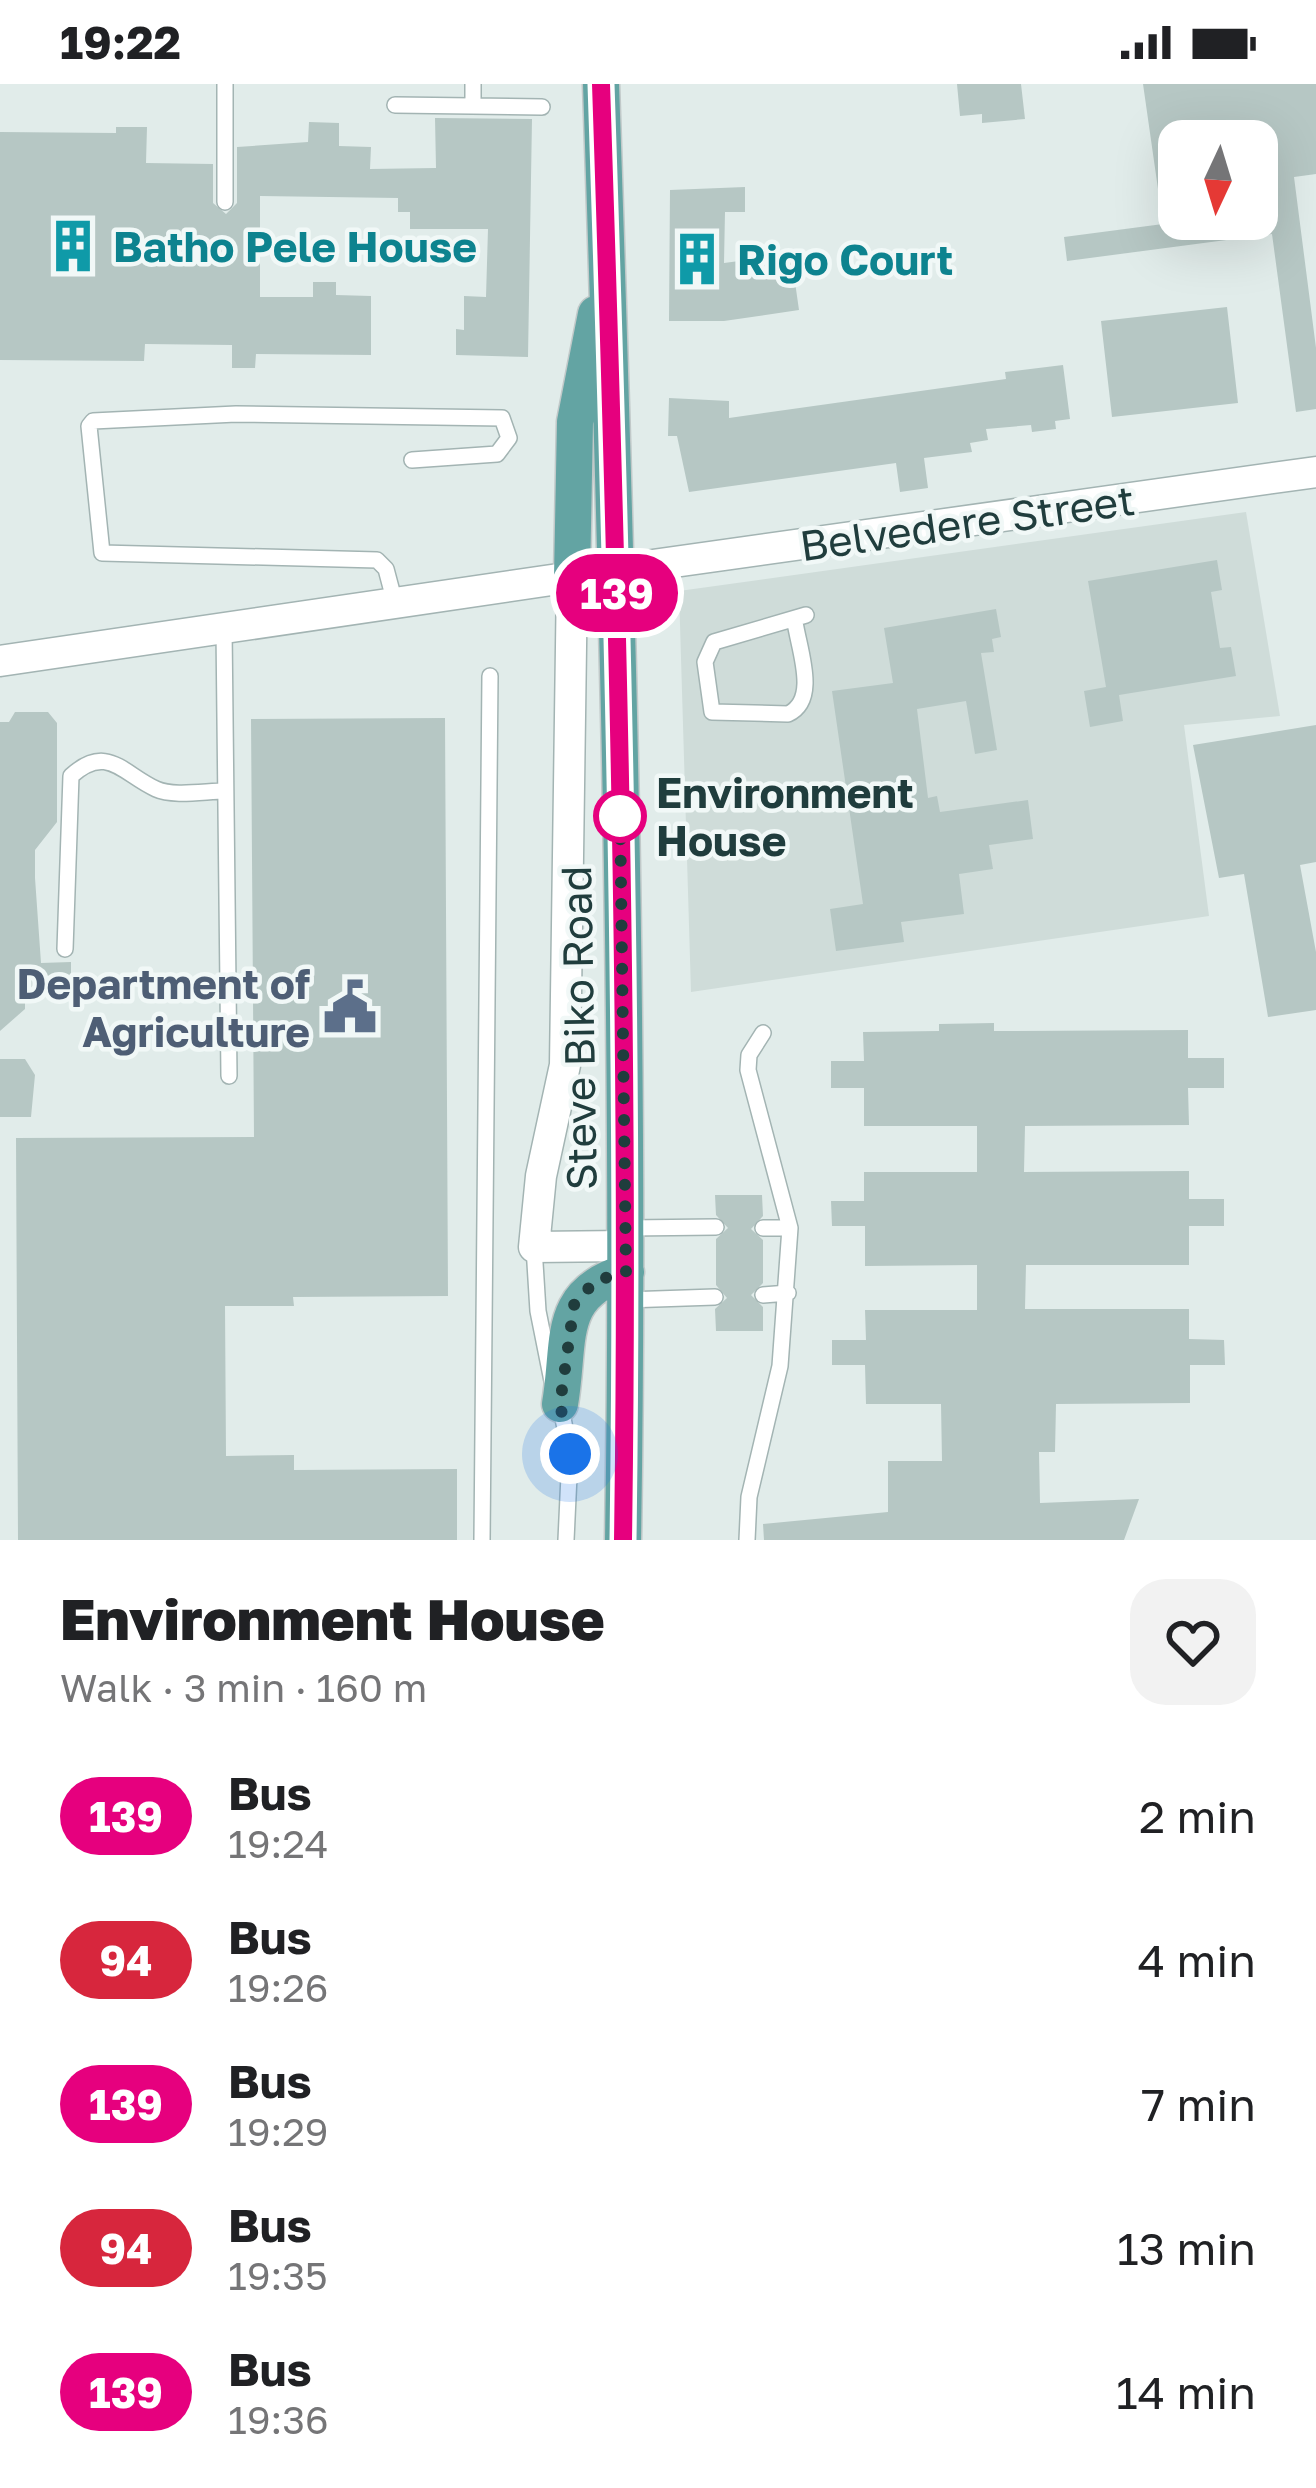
<!DOCTYPE html>
<html lang="en">
<head>
<meta charset="utf-8">
<style>
	body { margin:0; font-family:"Golos Text",sans-serif; background:#f2f2f2; color:#202124; height:100vh; display:flex; flex-direction:column; font-size:45px; white-space:nowrap }
	* { box-sizing:border-box; margin:0 }
	p { font-size:39px; color:#757577 }
	.icon { flex:none; width:66px; height:66px; fill:none; stroke:currentColor; stroke-width:2; stroke-linecap:round; stroke-linejoin:round }
	.map { position:relative; height:1456px; overflow:hidden }
	.details { display:flex; flex-direction:column; background:#fff; flex:1 }
	.details>* { flex:none }
	.badge { padding:0 24px; border-radius:39px; font-size:42px; line-height:78px }
	.needle { width:78px; rotate:184deg }
	.tools { position:absolute; left:1158px; top:36px; display:grid; gap:24px }
	.tools a { display:grid; place-items:center; width:120px; height:120px; border-radius:24px; background:#fff; box-shadow:0 12px 48px #0002; font-size:60px }
	.you { position:absolute; width:60px; height:60px; margin:-30px; border:9px solid #fff; border-radius:50%; background:#1a73e8; box-shadow:0 0 0 18px #1a73e833 }
	.map>.badge { position:absolute; translate:-50% -50%; box-shadow:0 0 0 6px #fff }
	.round { display:grid; place-items:center; flex:none; width:126px; height:126px; border-radius:36px; background:#f2f2f2 }
	.overview { display:flex; align-items:center; justify-content:space-between; height:204px; padding:0 60px }
	h1 { font-size:57px; font-weight:800; line-height:90px }
	ul { padding:0; list-style:none }
	li { display:flex; align-items:center; gap:36px; height:144px; padding:0 60px }
	li div { flex:1 }
	li b { display:block; font-size:45px }
	li em { font-style:normal }
	li .badge { min-width:132px; font-weight:700; text-align:center }
	.status { display:flex; justify-content:space-between; align-items:center; height:84px; padding:0 60px; background:#fff; direction:ltr }
	.status svg { height:33px; fill:currentColor }
	.map>svg:first-child { display:block }
	.built { fill:#cfdcd9 }
	.building { fill:#b6c7c4; fill-rule:evenodd }
	.lines { fill:none; stroke-linecap:round; stroke-linejoin:round }
	.service-casing { stroke:#a3b4b3; stroke-width:18 }
	.minor-casing { stroke:#a3b4b3; stroke-width:33 }
	.primary-casing { stroke:#c1c9c9; stroke-width:39 }
	.service { stroke:#fff; stroke-width:15 }
	.minor { stroke:#fff; stroke-width:30 }
	.primary { stroke:#63a4a3; stroke-width:36 }
	.line-casing { stroke:#fff; stroke-width:27 }
	.line { stroke:#e6007e; stroke-width:18 }
	.walk { stroke:#203d3d; stroke-width:12; stroke-dasharray:0 21.6 }
	.stop-dot { fill:#fff; stroke:#e6007e; stroke-width:6 }
	.labels { text-anchor:middle; dominant-baseline:central; stroke-width:9; stroke-linejoin:round; paint-order:stroke }
	.culture-label { font-size:42px; font-weight:bold; fill:#0d838f; stroke:#f1f8f7; text-anchor:start }
	.street-label { font-size:42px; fill:#203d3d; stroke:#f1f8f7 }
	.stop-label { font-size:42px; font-weight:bold; fill:#203d3d; stroke:#f1f8f7; text-anchor:start }
	.service-label { font-size:42px; font-weight:bold; fill:#4e5e75; stroke:#f1f8f7; text-anchor:end }
</style>
</head>
<body>
<div class="status"><b>19:22</b><svg viewBox="0 0 49 12"><path d="M0 12V9h3v3zM5 12V6h3v6zM10 12V3h3v9zM15 12V0h3v12zM26 1h20v11H26zM47 4h2v5h-2z"/></svg></div>
<div class="map">
<svg width="1316" height="1456" viewBox="0 0 1316 1456">
	<rect width="100%" height="100%" fill="#e1ecea"/>
	<path class="built" d="M1246,428l34,204 -96,9 25,191 -518,76 -12,-401z"/>
	<path class="building" d="M957,0h64l4,35 -43,4v-9l-22,2z
		M1143,0h173v90l-22,3 22,171v61l-20,3 -24,-178 -205,27 -3,-24 99,-13zM1179,57h78v78l-78,3z
		M435,34l97,1 -4,238 -72,-2v-26l8,1v-34l22,1 2,-68h-78v-17h-12v-14l-138,-2v101h53v-15h23v13l35,1v59l-115,-1 -1,14h-23v-23l-87,-1 -1,17 -144,-1v-228l116,1v-6h31l-1,36 67,1v39l13,11 11,-11v-56l71,-5 1,-20 30,1v23l32,1 -1,22 66,-1z
		M745,103v25h-20l-1,51 67,-9 8,56 -75,11h-55l1,-131z
		M1227,223l11,96 -126,14 -11,-96z
		M1063,281l7,54 -15,2 1,8 -24,3 -1,-7 -45,4 2,11 -18,3 2,9 -48,6 4,30 -28,4 -4,-29 -207,29 -12,-56h-9l1,-38 60,3v17l277,-39 -1,-7z
		M1217,476l5,30 -11,2 9,56 11,-1 5,29 -117,19 4,26 -33,6 -6,-36 22,-4 -18,-106z
		M996,525l5,28 -9,2 2,13 -13,1 16,97 -22,4 -9,-53 -49,8 11,89 9,-2 3,16 88,-12 5,39 -44,6 4,24 -34,5 5,40 -63,8 3,20 -68,9 -6,-42 33,-5 -31,-213 61,-8 -9,-55z
		M15,628h33l9,11v99l-22,28v28l6,85 30,-1v31l-46,1v15l-25,22v-309h9z
		M445,634l3,578 -155,1 1,9h-69l1,150 68,-1v15l163,-1v71h-439l-2,-402 238,-1 -3,-418z
		M1316,641v137l-16,3 16,87v58l-48,7 -24,-143 -25,4 -26,-133z
		M994,939v8l194,-1v28h36v30h-36l1,37 -164,1 -1,46 165,-1v28h35v27h-35v39h-163l-1,44h164v30l35,1 1,25h-35v38l-134,1 -1,48h-16l1,51 99,-4 -15,41h-360l-1,-16 125,-12v-51h54l-1,-57h-75l-1,-39h-33v-25h34l-1,-30h112v-45l-112,1v-40h-33l-1,-25h33v-29h113v-46h-113v-38h-33v-27h33l-1,-29 76,-1v-7z
		M0,975h25l10,16 -4,42h-31z
		M715,1111h47l1,21 -12,13 12,11v43l-12,12 12,12v24h-47l-1,-22 12,-11 -11,-13v-46l12,-11 -12,-13z"/>
	<g class="lines">
		<defs>
			<path id="service" d="M395,21l147,2
				M473,22v-22
				M225,118v-118
				M395,519l-9,-34 -9,-9 -275,-7 -13,-127 4,-5 143,-7 266,4 7,20 -12,16 -85,6
				M795,538c4,28 24,78 -7,92l-76,-2 -7,-50 9,-20 92,-27
				M224,545l5,447
				M65,865l6,-173c36,-33 52,-2 85,13 17,8 50,2 69,2
				M628,1144l88,-1
				M763,1144h27
				M534,1163l4,64 14,70
				M763,1211l25,-2
				M626,1216l89,-3
				M560,1319l10,51 -4,86
				M482,1456l8,-864
				M747,1456l2,-43 31,-131 10,-138 -42,-158 1,-15 14,-22"/>
			<path id="minor" d="M617,486l699,-98
				M0,577l572,-84 -7,488 -24,111 -7,71 91,-1"/>
			<path id="primary" d="M601,0c16,485 30,971 22,1456
				M572,493l3,-155 21,-108
				M560,1320c11,-64 -5,-110 66,-132"/>
		</defs>
		<use href="#service" class="service-casing"/>
		<use href="#minor" class="minor-casing"/>
		<use href="#primary" class="primary-casing"/>
		<use href="#service" class="service"/>
		<use href="#minor" class="minor"/>
		<use href="#primary" class="primary"/>
	</g>
	<g class="lines">
		<defs>
			<path id="line" d="M601,0c16,485 29,971 22,1456"/>
		</defs>
		<use href="#line" class="line-casing"/>
		<use href="#line" class="line"/>
		<path class="walk" d="M570,1370l-10,-50 14,-99 21,-24 31,-9 -6,-467v11"/>
	</g>
	<defs>
		<symbol id="building-bare" viewBox="-9 -9 18 18"><path d="M-4-6H4V6H1V3H-1V6H-4ZM-2.5-4.3h1.7v1.8h-1.7ZM.8-4.3h1.7v1.8H.8ZM-2.5-1h1.7V.8h-1.7ZM.8-1h1.7V.8H.8Z" fill="#0f9aa8" stroke="#f1f8f7" stroke-width="2.5" paint-order="stroke"/></symbol>
		<symbol id="civic-bare" viewBox="-9 -9 18 18"><path d="M-.6-6.5H3V-4.5H.6V-3L4-1V1h2V6H-6V1h2V-1L-.6-3ZM-1.2 2.5V6h2.4V2.5Z" fill="#5c6f8a" stroke="#f1f8f7" stroke-width="2.5" paint-order="stroke"/></symbol>
	</defs>
	<g fill-rule="evenodd">
		<use href="#building-bare" x="35" y="124" width="76" height="76"/>
		<use href="#building-bare" x="659" y="137" width="76" height="76"/>
		<use href="#civic-bare" x="312" y="885" width="76" height="76"/>
	</g>
	<circle class="stop-dot" cx="620" cy="732" r="24"/>
	<g class="labels">
		<g class="culture-label">
			<text x="113" y="162">Batho Pele House</text>
			<text x="737" y="175">Rigo Court</text>
		</g>
		<g class="street-label">
			<text transform="translate(967 438) rotate(-8)">Belvedere Street</text>
			<text transform="translate(578 944) rotate(-91)">Steve Biko Road</text>
		</g>
		<g class="stop-label">
			<text x="656" y="708">Environment<tspan x="656" dy="48">House</tspan></text>
		</g>
		<g class="service-label">
			<text x="310" y="899">Department of<tspan x="310" dy="48">Agriculture</tspan></text>
		</g>
	</g>
</svg>
<div class="tools">
<a><svg class="needle" viewBox="-14 -14 28 28"><path d="M0-13l5 13h-10z" fill="#e53935"/><path d="M0 13l5-13h-10z" fill="#757577"/></svg></a>
</div>
<div class="you" style="left:570px;top:1370px"></div>
<b class="badge" style="left:617px;top:509px;background:#e6007e;color:#fff">139</b>
</div>
<section class="details">
<div class="overview"><div><h1>Environment House</h1><p>Walk · 3 min · 160 m</p></div><a class="round"><svg class="icon" aria-label="heart" viewBox="0 0 24 24"><path d="M12 20l-8-8c-3-5 5-10 8-4 3-6 11-1 8 4z"/></svg></a></div>
<ul>
<li><span class="badge" style="background:#e6007e;color:#fff">139</span><div><b>Bus</b><p>19:24</p></div><em>2 min</em></li>
<li><span class="badge" style="background:#d7263d;color:#fff">94</span><div><b>Bus</b><p>19:26</p></div><em>4 min</em></li>
<li><span class="badge" style="background:#e6007e;color:#fff">139</span><div><b>Bus</b><p>19:29</p></div><em>7 min</em></li>
<li><span class="badge" style="background:#d7263d;color:#fff">94</span><div><b>Bus</b><p>19:35</p></div><em>13 min</em></li>
<li><span class="badge" style="background:#e6007e;color:#fff">139</span><div><b>Bus</b><p>19:36</p></div><em>14 min</em></li>
</ul>
</section>
</body>
</html>
